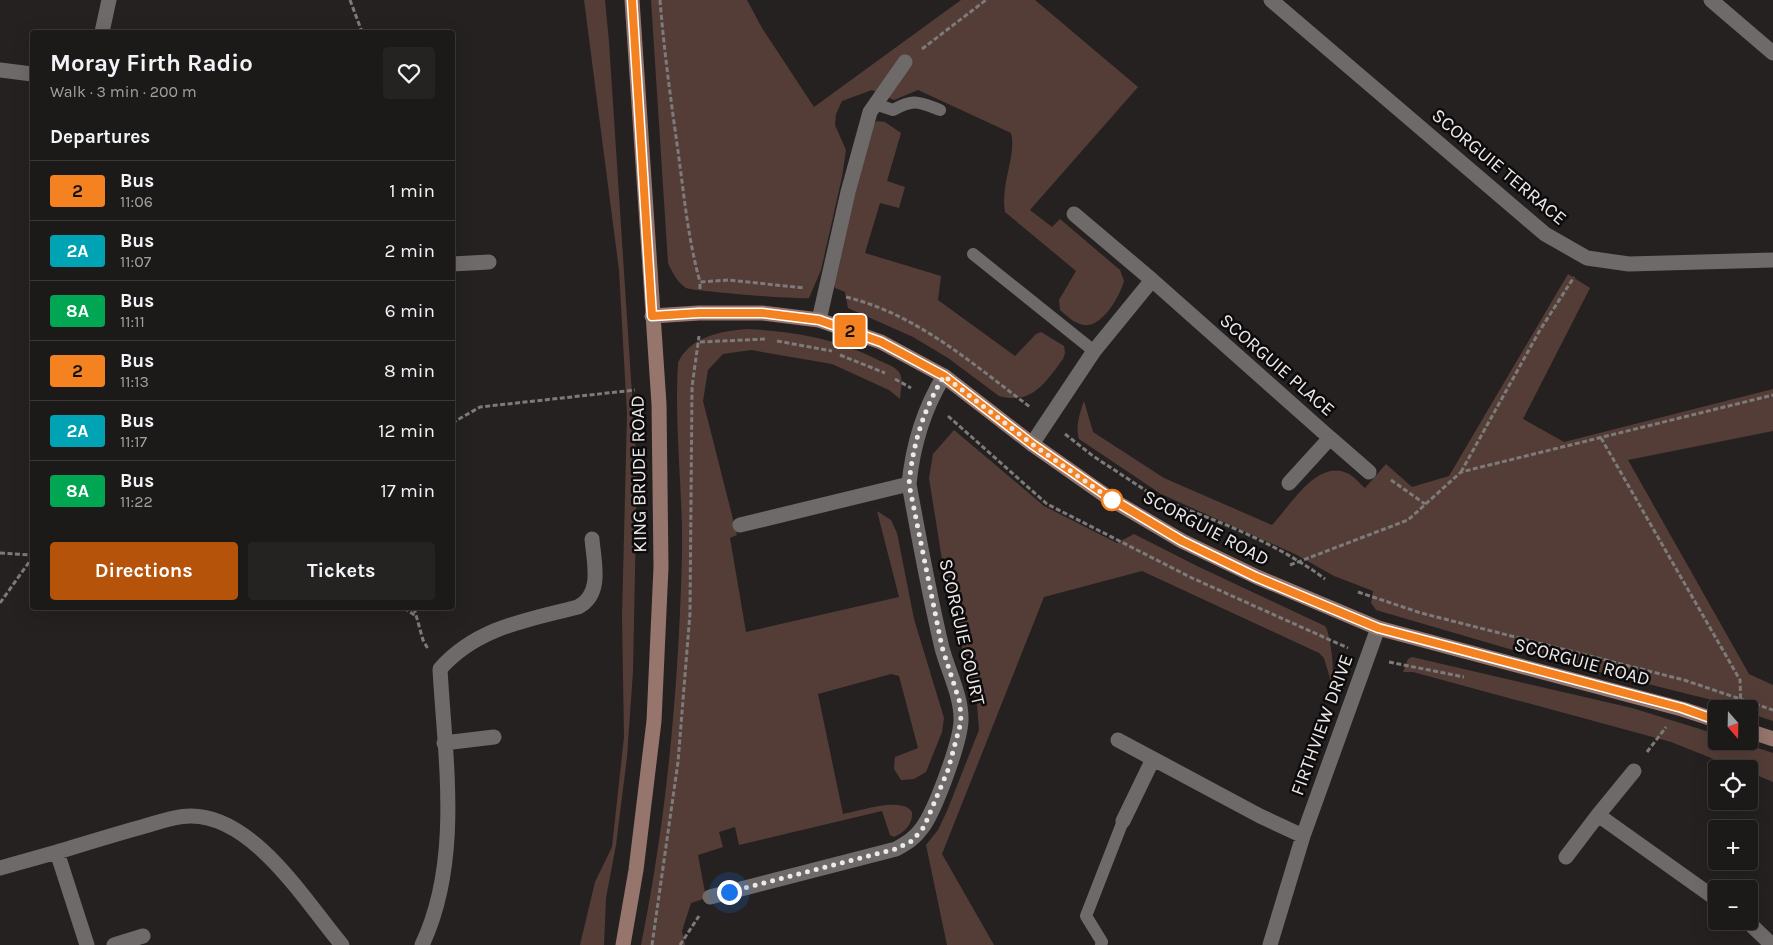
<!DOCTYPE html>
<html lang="en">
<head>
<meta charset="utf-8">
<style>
	body { margin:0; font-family:Karla,sans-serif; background:#252222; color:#f1f3f6; height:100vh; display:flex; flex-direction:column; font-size:19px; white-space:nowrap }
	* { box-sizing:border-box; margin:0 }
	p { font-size:16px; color:#a0a0a2 }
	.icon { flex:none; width:28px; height:28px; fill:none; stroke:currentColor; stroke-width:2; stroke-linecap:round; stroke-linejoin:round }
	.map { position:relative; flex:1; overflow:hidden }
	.drawer { position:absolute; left:30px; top:30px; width:425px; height:580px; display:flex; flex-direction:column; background:#1c1919; border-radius:5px; box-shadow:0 5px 20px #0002,0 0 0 1px #3a3838 }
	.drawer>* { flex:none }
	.badge { padding:0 10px; border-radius:4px; font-size:18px; line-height:32px }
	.needle { width:32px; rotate:160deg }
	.fabs { position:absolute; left:1708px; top:700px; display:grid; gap:10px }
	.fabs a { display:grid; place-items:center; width:50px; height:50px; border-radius:5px; background:#1c1919; box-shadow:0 5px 20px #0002,0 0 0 1px #3a3838; font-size:25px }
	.you { position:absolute; width:25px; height:25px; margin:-12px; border:4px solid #fff; border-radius:50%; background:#1a73e8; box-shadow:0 0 0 8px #1a73e833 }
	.map>.badge { position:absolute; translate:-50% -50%; box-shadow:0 0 0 2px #fff }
	h2 { padding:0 20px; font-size:19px; line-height:45px }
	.round { display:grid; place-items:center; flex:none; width:52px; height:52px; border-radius:5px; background:#252222 }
	.summary { display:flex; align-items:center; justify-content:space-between; height:85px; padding:0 20px }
	h1 { font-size:24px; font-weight:700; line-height:38px }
	.cta { display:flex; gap:10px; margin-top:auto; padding:10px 20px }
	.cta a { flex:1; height:58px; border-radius:5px; background:#b45309; color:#fff; font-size:20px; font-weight:700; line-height:58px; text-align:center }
	.cta a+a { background:#252222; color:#f1f3f6 }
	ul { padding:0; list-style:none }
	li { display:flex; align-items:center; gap:15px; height:60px; padding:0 20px; border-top:1px solid #3a3838 }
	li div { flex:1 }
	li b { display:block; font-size:19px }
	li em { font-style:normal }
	li .badge { min-width:55px; font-weight:700; text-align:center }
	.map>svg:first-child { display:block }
	.green { fill:#543d37 }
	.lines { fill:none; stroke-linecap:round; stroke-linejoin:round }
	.path { stroke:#7d7a7a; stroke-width:3; stroke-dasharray:5 2.5; stroke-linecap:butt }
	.lane { stroke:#6e6a69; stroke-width:12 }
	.street { stroke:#6e6a69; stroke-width:15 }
	.secondary { stroke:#96756c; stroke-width:15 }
	.line-casing { stroke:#fff; stroke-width:11 }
	.line { stroke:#f58220; stroke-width:8 }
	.walk { stroke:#ebe9e9; stroke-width:5; stroke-dasharray:0 9 }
	.stop-dot { fill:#fff; stroke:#f58220; stroke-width:2.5 }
	.labels { text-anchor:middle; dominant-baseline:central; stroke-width:5; stroke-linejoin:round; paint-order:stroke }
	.street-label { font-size:19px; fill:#ebe9e9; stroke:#0d0b0b }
</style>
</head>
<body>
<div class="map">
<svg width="1773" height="945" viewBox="0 0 1773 945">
	<rect width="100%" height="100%" fill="#252121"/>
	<path class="green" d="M584,0h21l4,42 28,429 -4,200 -6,86 -11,88 -10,53 -2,47h-24l15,-63 17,-35 12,-110 -2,-120 5,-203 -8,-144z
		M651,0h96l15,28 52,79 147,-107h74l103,87 -108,123 22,17 8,-8 60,51 4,11c-4,15 -22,47 -40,44 -9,-1 -17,-9 -24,-15l-1,-10 17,-29 -71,-59c-5,-28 12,-57 6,-79l-93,-43 -24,10 -22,-10 -30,11 -6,13 -1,11 11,25 -4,27 -21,93 -12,28c-8,2 -117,-7 -123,-10 -9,-6 -14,-16 -18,-25z
		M877,121l8,1 16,11 -14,48 18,6 -6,21 -19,-5 -15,50 76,23 -3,24 77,56 21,-22 5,-2 23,14 1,7 -2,6c-18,24 -31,46 -64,37l-51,-38 -35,-21 -65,-29 -3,-16 -10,-4 -2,-5 38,-157z
		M1568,274l22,14 -67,131 41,23 209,-53v42l-145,29 121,214 24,11v36l-24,-8v-4h-11l-26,-9 -189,-47 -147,-43 -5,-7 2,-12 -39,-15 -39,-22 -134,-60 -82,-55c-4,-13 1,-26 5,-38l9,31 71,46 108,47c18,-19 45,-66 75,-52 7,3 12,10 18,15l21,-24 26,23 37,-11z
		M747,329c46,2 92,10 133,32 5,2 13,5 17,9 8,7 3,19 3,29l-11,-9 -57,-26 -81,-14 -28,4 -15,16 -5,31 34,134 -7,3 16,94 153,-35 -22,-86 14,9 6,13 17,86 30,99 -2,14 -16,40 -12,7 -13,1 -7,-11 1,-12 23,-9 -19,-72 -8,-2 -73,20 25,120c17,-3 59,-18 69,-2 1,12 -7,20 -18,25l-4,-2 -8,-24 -143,34 -4,-18 -16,5 4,15 -25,8 8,43 -15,5 -9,28 3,14h-44c26,-128 38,-261 41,-392 1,-63 -8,-127 -4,-190 11,-26 43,-32 69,-34z
		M954,430l90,76 73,37 17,-9 63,32 128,60c6,9 10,48 7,59l-8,-27 -5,-5 -177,-82 -98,26 -102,257 52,91h-47l-21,-100 12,-15 9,-19 32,-81 -2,-26 -30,-113 -18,-113 4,-24z
		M1412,657l220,51 84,26v7c23,0 36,5 57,12v29l-24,-10v-3h-10l-68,-27 -258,-70h-10l5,-13z"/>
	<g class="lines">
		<path class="path" d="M350,0l12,32
			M660,0c4,51 11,101 18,151 6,44 10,88 22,131
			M922,49l64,-49
			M700,289v-7l29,-2 75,8
			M846,297c71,17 128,68 184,110
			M777,341l55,10
			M700,342l66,-3
			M840,355l45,18
			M895,379l16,9
			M948,416l99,88 145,74 156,70
			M452,423l28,-16 155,-17
			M1065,434l28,22 55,36
			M1601,438l139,242 1,29
			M1461,472l79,-142 34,-53
			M1391,480l34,24
			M1162,500c56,21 115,43 163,79
			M0,553l32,2
			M1290,565l118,-45 53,-48 312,-77
			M1358,592l63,21 263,67 89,30
			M0,603l32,-45
			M404,608l12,8
			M414,608l9,32 5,9
			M1389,662l75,15
			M1719,744l13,4
			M1647,752l19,-25
			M652,945l26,-183 12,-149 2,-226 7,-51
			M680,945l19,-29"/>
		<path class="lane" d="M875,104l18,6c21,-12 26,-8 47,0
			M973,254l121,97
			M1101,945l1,-3 -16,-26 37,-95"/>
		<path class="street" d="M1271,0l274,234 42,24 42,6 144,-4
			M1711,0l62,53
			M102,32l7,-32
			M0,70l32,4
			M1074,214l78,66
			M452,264l37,-2
			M819,320l29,-128 22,-80 35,-50
			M1330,438l39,34
			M1032,444l62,-93 58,-71 178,158 -41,45
			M740,525l169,-41
			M1118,740l142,76 43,20
			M444,743l50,-6
			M1634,771l-36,44 118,84
			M1123,821l30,-62
			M1566,857l32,-42
			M0,868l57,-16
			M710,897l186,-48c11,-6 19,-11 26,-21 13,-17 38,-85 39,-107 1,-24 -13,-50 -19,-73 -13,-54 -23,-110 -33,-164 4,-40 14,-74 35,-108
			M1747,921l25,24
			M87,945l-30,-93c30,-9 59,-18 88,-26 14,-4 30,-10 45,-10 63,-1 115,85 152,129
			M114,945l29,-9
			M422,945c40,-84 23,-186 18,-276 36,-41 86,-49 138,-62 25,-13 16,-44 14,-68
			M1270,945l33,-109 75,-208"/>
		<path class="secondary" d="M652,316l47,-3h63l57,7 62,22 63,34 88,68 77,54 73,43 75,36 121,51 304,81 34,11
			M1749,731l24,8
			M623,945l13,-75 18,-149 7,-154 -2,-163 -27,-404"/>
	</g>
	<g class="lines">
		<defs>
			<path id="line" d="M632,0l20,316 47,-3h63l57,7 62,22 63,34 88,68 78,54 72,43 74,36 122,51 304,80 34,12"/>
		</defs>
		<use href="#line" class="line-casing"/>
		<use href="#line" class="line"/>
		<path class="walk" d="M729,892l167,-43 16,-8 12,-14 24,-57 13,-48 -1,-19 -18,-56 -33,-163c4,-40 14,-74 35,-108l88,68 80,56"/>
	</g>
	<circle class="stop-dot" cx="1112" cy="500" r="10"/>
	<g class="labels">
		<g class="street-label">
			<text transform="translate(1499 167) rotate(40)">SCORGUIE TERRACE</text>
			<text transform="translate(1277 365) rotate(41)">SCORGUIE PLACE</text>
			<text transform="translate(639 474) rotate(-91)">KING BRUDE ROAD</text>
			<text transform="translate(1206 528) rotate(28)">SCORGUIE ROAD</text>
			<text transform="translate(962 632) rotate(77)">SCORGUIE COURT</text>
			<text transform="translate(1582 662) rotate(15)">SCORGUIE ROAD</text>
			<text transform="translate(1322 725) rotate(-70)">FIRTHVIEW DRIVE</text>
		</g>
	</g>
</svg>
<div class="fabs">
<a><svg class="needle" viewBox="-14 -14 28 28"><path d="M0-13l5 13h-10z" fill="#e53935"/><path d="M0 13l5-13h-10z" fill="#a0a0a2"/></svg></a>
<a><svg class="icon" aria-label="locate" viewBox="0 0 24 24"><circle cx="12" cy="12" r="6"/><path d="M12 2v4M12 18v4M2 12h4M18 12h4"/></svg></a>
<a>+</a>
<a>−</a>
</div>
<div class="you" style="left:729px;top:892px"></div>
<b class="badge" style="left:850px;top:331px;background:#f58220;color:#111">2</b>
<section class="drawer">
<div class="summary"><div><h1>Moray Firth Radio</h1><p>Walk · 3 min · 200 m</p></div><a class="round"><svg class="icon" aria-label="heart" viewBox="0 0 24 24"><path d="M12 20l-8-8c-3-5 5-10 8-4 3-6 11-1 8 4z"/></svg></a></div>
<h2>Departures</h2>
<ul>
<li><span class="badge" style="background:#f58220;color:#111">2</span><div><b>Bus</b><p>11:06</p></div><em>1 min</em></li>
<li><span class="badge" style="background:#00a3b4;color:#fff">2A</span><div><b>Bus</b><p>11:07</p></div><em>2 min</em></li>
<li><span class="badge" style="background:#00a651;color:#fff">8A</span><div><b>Bus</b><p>11:11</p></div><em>6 min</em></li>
<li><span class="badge" style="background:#f58220;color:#111">2</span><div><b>Bus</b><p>11:13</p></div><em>8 min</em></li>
<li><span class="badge" style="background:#00a3b4;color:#fff">2A</span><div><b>Bus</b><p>11:17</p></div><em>12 min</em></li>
<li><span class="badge" style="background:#00a651;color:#fff">8A</span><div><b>Bus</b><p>11:22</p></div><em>17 min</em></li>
</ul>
<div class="cta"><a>Directions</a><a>Tickets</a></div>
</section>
</div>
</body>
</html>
